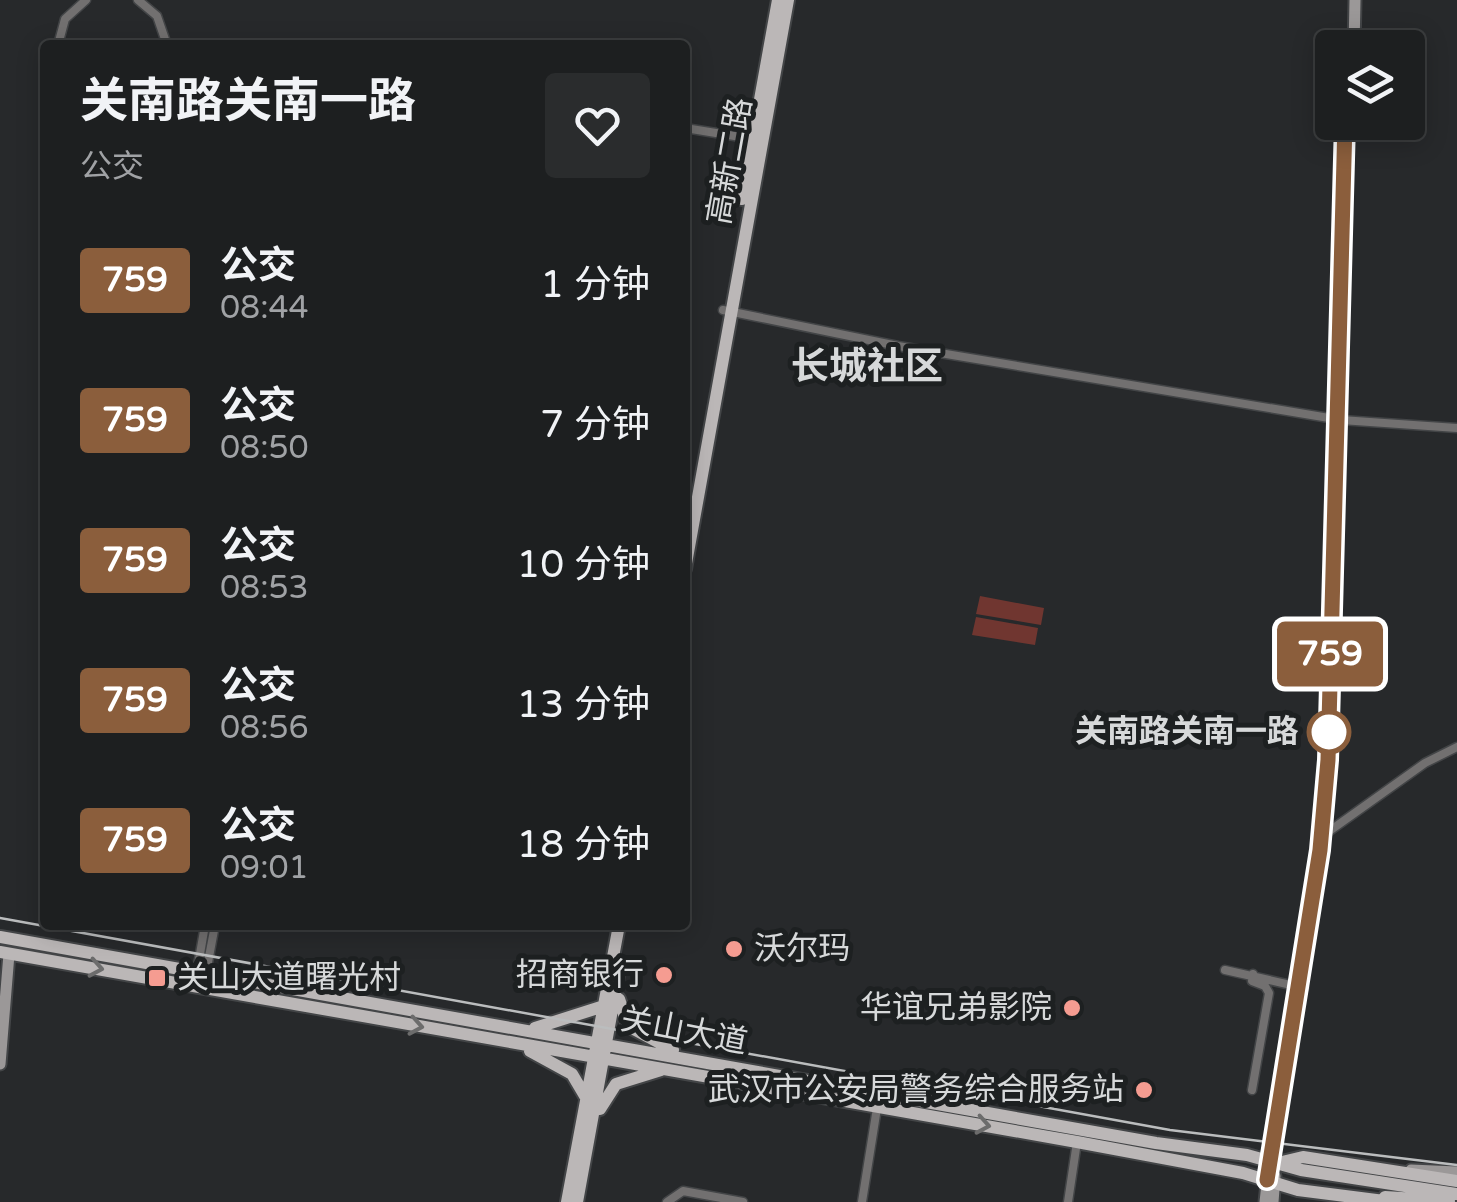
<!DOCTYPE html>
<html lang="zh">
<head>
<meta charset="utf-8">
<style>
	body { margin:0; font-family:"Varela Round","Noto Sans SC",sans-serif; background:#2a2c2d; color:#f1f3f6; height:100vh; display:flex; flex-direction:column; font-size:38px; white-space:nowrap }
	* { box-sizing:border-box; margin:0 }
	p { font-size:32px; color:#a0a2a5 }
	.icon { flex:none; width:55px; height:55px; fill:none; stroke:currentColor; stroke-width:2; stroke-linecap:round; stroke-linejoin:round }
	.map { position:relative; flex:1; overflow:hidden }
	.panel { position:absolute; left:40px; top:40px; width:650px; height:890px; display:flex; flex-direction:column; background:#1d1f20; border-radius:10px; box-shadow:0 5px 25px #0003,0 0 0 2px #3b3d3e }
	.panel>* { flex:none }
	.badge { padding:0 20px; border-radius:8px; font-size:35px; line-height:65px }
	.buttons { position:absolute; left:1315px; top:30px; display:grid; gap:20px }
	.buttons a { display:grid; place-items:center; width:110px; height:110px; border-radius:10px; background:#1d1f20; box-shadow:0 5px 25px #0003,0 0 0 2px #3b3d3e; font-size:50px }
	.map>.badge { position:absolute; translate:-50% -50%; box-shadow:0 0 0 5px #fff }
	.round { display:grid; place-items:center; flex:none; width:105px; height:105px; border-radius:10px; background:#2a2c2d }
	.head { display:flex; align-items:center; justify-content:space-between; height:170px; padding:0 40px }
	h1 { font-size:48px; font-weight:700; line-height:75px }
	ul { padding:0; list-style:none }
	li { display:flex; align-items:center; gap:30px; height:140px; padding:0 40px }
	li div { flex:1 }
	li b { display:block; font-size:38px }
	li em { font-style:normal }
	li .badge { min-width:110px; font-weight:700; text-align:center }
	.map>svg:first-child { display:block }
	.green { fill:#703630 }
	.lines { fill:none; stroke-linecap:round; stroke-linejoin:round }
	.minor-casing { stroke:#434547; stroke-width:11 }
	.secondary-casing { stroke:#434547; stroke-width:15 }
	.primary-casing { stroke:#434547; stroke-width:16 }
	.minor { stroke:#727070; stroke-width:8 }
	.secondary { stroke:#9b9898; stroke-width:11 }
	.primary { stroke:#bbb7b7; stroke-width:12 }
	.tram { stroke:#bbbdbe; stroke-width:2.5 }
	.oneway { stroke:#6c6c6c }
	.line-casing { stroke:#fff; stroke-width:22 }
	.line { stroke:#8b5e3c; stroke-width:15 }
	.stop-dot { fill:#fff; stroke:#8b5e3c; stroke-width:5 }
	.poi-dot { fill:#f59c91; stroke:#1d2021; stroke-width:4 }
	.labels { text-anchor:middle; dominant-baseline:central; stroke-width:10; stroke-linejoin:round; paint-order:stroke }
	.street-label { font-size:32px; fill:#d7d9da; stroke:#1d2021 }
	.stop-label { font-size:32px; font-weight:bold; fill:#d7d9da; stroke:#1d2021; text-anchor:end }
	.poi-label { font-size:32px; fill:#d7d9da; stroke:#1d2021; text-anchor:end }
	.quarter-label { font-size:38px; font-weight:bold; fill:#d7d9da; stroke:#1d2021 }
</style>
</head>
<body>
<div class="map">
<svg width="1457" height="1202" viewBox="0 0 1457 1202">
	<rect width="100%" height="100%" fill="#27292b"/>
	<path class="green" d="M980,596l64,12 -3,17 -65,-11z
		M976,617l62,11 -3,17 -63,-10z"/>
	<g class="lines">
		<defs>
			<path id="minor" d="M138,0l19,16 10,29
				M58,45l7,-26 21,-19
				M685,128l68,11
				M723,310l175,36 443,74 116,8
				M1321,837l104,-74 32,-16
				M1225,970l79,18
				M197,971l8,-46
				M206,973l9,-48
				M1252,1090l17,-97 -4,-7 -13,-5 1,-7
				M667,1202l16,-11 60,11
				M862,1202l15,-94
				M1068,1202l9,-60"/>
			<path id="secondary" d="M1354,48l1,-48
				M0,1064l9,-110
				M1411,1170l46,2
				M1265,1202l9,-82 41,-236 13,-124 17,-638
				M1273,1202l2,-26"/>
			<path id="primary" d="M742,199l36,-199
				M685,569l103,-569
				M0,937l1156,206 91,12 54,15 156,24
				M0,952l1077,190 166,31 55,17 94,12
				M619,999l9,27 45,24
				M535,1028l69,-22
				M530,1051l42,23 13,22
				M600,1109l16,-25 45,-14
				M1282,1162l21,-5 154,24
				M1385,1197l64,4
				M567,1202l52,-277
				M577,1202l41,-225"/>
		</defs>
		<use href="#minor" class="minor-casing"/>
		<use href="#secondary" class="secondary-casing"/>
		<use href="#primary" class="primary-casing"/>
		<use href="#minor" class="minor"/>
		<use href="#secondary" class="secondary"/>
		<use href="#primary" class="primary"/>
		<path class="tram" d="M0,918l1170,212 287,35"/>
	</g>
	<defs><path id="oneway-chevron" d="M-2-3.5L2.5 0L-2 3.5" fill="none" stroke-width="1.6" stroke-linecap="round" stroke-linejoin="round" transform="scale(2.5)"/></defs>
	<g class="oneway">
		<use href="#oneway-chevron" transform="translate(96 968) rotate(10)"/>
		<use href="#oneway-chevron" transform="translate(416 1026) rotate(10)"/>
		<use href="#oneway-chevron" transform="translate(983 1125) rotate(10)"/>
	</g>
	<g class="lines">
		<defs>
			<path id="line" d="M1267,1180l53,-330 8,-90 17,-638"/>
		</defs>
		<use href="#line" class="line-casing"/>
		<use href="#line" class="line"/>
	</g>
	<circle class="stop-dot" cx="1329" cy="732" r="20"/>
	<g class="poi-dot">
		<circle cx="734" cy="949" r="10"/>
		<circle cx="664" cy="975" r="10"/>
		<rect x="147" y="968" width="20" height="20" rx="5"/>
		<circle cx="1072" cy="1008" r="10"/>
		<circle cx="1144" cy="1090" r="10"/>
	</g>
	<g class="labels">
		<g class="street-label">
			<text transform="translate(730 161) rotate(-80)">高新二路</text>
			<text transform="translate(684 1031) rotate(11)">关山大道</text>
		</g>
		<g class="stop-label">
			<text x="1299" y="732">关南路关南一路</text>
		</g>
		<g class="poi-label">
			<text x="754" y="949" text-anchor="start">沃尔玛</text>
			<text x="644" y="975">招商银行</text>
			<text x="177" y="978" text-anchor="start">关山大道曙光村</text>
			<text x="1052" y="1008">华谊兄弟影院</text>
			<text x="1124" y="1090">武汉市公安局警务综合服务站</text>
		</g>
		<g class="quarter-label">
			<text x="867" y="367">长城社区</text>
		</g>
	</g>
</svg>
<div class="buttons">
<a><svg class="icon" aria-label="layers" viewBox="0 0 24 24"><path d="M12 4l9 5-9 5-9-5zM3 14l9 5 9-5"/></svg></a>
</div>
<b class="badge" style="left:1330px;top:654px;background:#8b5e3c;color:#fff">759</b>
<section class="panel">
<div class="head"><div><h1>关南路关南一路</h1><p>公交</p></div><a class="round"><svg class="icon" aria-label="heart" viewBox="0 0 24 24"><path d="M12 20l-8-8c-3-5 5-10 8-4 3-6 11-1 8 4z"/></svg></a></div>
<ul>
<li><span class="badge" style="background:#8b5e3c;color:#fff">759</span><div><b>公交</b><p>08:44</p></div><em>1 分钟</em></li>
<li><span class="badge" style="background:#8b5e3c;color:#fff">759</span><div><b>公交</b><p>08:50</p></div><em>7 分钟</em></li>
<li><span class="badge" style="background:#8b5e3c;color:#fff">759</span><div><b>公交</b><p>08:53</p></div><em>10 分钟</em></li>
<li><span class="badge" style="background:#8b5e3c;color:#fff">759</span><div><b>公交</b><p>08:56</p></div><em>13 分钟</em></li>
<li><span class="badge" style="background:#8b5e3c;color:#fff">759</span><div><b>公交</b><p>09:01</p></div><em>18 分钟</em></li>
</ul>
</section>
</div>
</body>
</html>
